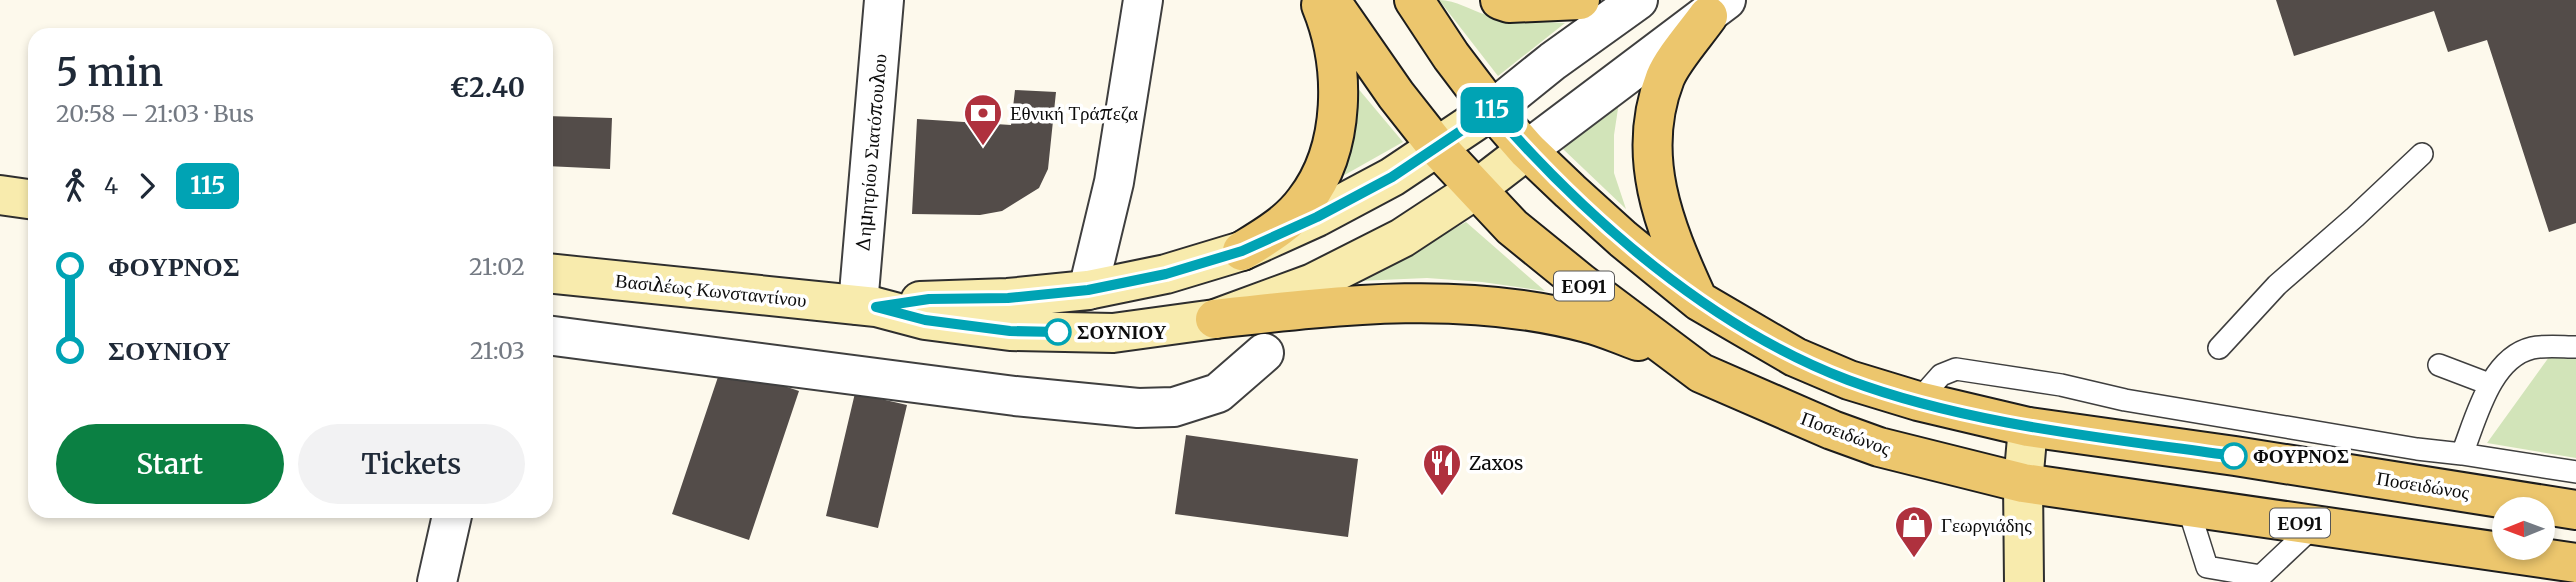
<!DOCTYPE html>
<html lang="en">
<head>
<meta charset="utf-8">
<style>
	body { margin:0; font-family:Merriweather,serif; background:#f2f2f3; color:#1f2937; height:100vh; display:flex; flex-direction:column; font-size:26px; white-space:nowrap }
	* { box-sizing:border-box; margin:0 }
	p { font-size:23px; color:#747a83 }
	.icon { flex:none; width:38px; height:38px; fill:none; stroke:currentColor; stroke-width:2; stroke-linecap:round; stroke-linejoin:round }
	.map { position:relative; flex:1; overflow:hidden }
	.side { position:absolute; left:28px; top:28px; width:525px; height:490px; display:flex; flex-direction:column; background:#fff; border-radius:21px; box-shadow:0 4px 10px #0003 }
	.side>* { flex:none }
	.badge { padding:0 14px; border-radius:10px; font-size:24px; line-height:46px }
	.needle { width:46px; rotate:269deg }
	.controls { position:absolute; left:2492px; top:497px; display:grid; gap:14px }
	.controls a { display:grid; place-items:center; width:63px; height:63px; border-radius:50%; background:#fff; box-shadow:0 4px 10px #0003; font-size:35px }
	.map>.badge { position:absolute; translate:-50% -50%; box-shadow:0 0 0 4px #fff }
	.legs { display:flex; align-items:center; gap:10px; height:77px; padding:0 28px; font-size:23px }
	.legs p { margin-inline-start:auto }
	.head { display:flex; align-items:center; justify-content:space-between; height:119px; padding:0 28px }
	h1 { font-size:38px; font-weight:600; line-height:52px }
	.primary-button { display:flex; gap:14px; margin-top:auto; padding:14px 28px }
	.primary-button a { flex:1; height:80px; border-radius:42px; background:#0b8043; color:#fff; font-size:28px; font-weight:600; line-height:80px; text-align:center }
	.primary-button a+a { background:#f2f2f3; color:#1f2937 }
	ul { padding:0 28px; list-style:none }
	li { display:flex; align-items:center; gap:24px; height:84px; font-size:26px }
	li i { display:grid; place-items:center; width:10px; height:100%; margin:0 9px; background:currentColor }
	li i::after { content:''; width:18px; height:18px; margin:-9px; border:5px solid; border-radius:50%; background:#fff }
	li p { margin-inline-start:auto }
	li:first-child i { background:linear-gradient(#0000 50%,currentColor 0) }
	li:last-child i { background:linear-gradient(currentColor 50%,#0000 0) }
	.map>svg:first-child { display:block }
	.green { fill:#d2e4b9 }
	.building { fill:#534c49 }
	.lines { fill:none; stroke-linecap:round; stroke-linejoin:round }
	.lane-casing { stroke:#3f3f3f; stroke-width:24 }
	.street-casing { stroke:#3f3f3f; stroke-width:42 }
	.secondary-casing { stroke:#2e2e2e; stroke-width:42 }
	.primary-casing { stroke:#1d1d1d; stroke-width:42 }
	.lane { stroke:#fff; stroke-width:21 }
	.street { stroke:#fff; stroke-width:38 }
	.secondary { stroke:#f8ebad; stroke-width:38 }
	.primary { stroke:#ecc66d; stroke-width:38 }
	.line-1-casing { stroke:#fff; stroke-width:16 }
	.line-1 { stroke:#00a3b4; stroke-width:10 }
	.stop-1-dot { fill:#fff; stroke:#00a3b4; stroke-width:3.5 }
	.labels { text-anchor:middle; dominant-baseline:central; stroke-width:7; stroke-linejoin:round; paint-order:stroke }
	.shield { fill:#fff; stroke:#555; stroke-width:2 }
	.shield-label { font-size:18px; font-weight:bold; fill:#0c0c0c }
	.poi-label { font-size:19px; fill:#0c0c0c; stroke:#fff; text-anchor:start }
	.street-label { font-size:19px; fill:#0c0c0c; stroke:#fff }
	.stop-label { font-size:19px; font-weight:bold; fill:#0c0c0c; stroke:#fff; text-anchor:start }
</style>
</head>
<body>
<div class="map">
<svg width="2576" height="582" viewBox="0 0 2576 582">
	<rect width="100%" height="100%" fill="#fdf9ec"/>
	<path class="green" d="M1439,0c18,0 30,10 48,15 25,7 52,7 78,8l-67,53z
		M1356,86l47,56 -62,35 13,-49z
		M1619,102l-5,33v38l12,36 -63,-60z
		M1466,222l79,69 -63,-9 -55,-4 -69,3z
		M2562,339l14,2v117l-89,-15z"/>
	<path class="building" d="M2276,0h300v223l-27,9 -62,-192 -39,12 -14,-41 -140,45z
		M1015,90l41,2 -8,77 -9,19 -37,23 -22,4 -68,-1 5,-95 94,6z
		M546,116l66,2 -2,51 -64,-3z
		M722,365l77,26 -50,149 -77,-26z
		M855,393l52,12 -29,123 -52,-12z
		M1186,435l172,24 -10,78 -173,-23z"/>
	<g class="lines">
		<defs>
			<path id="lane" d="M2219,348l58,-63 78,-68 67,-63
				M2439,365l50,19
				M1918,401l23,-26 15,-6 105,16 64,15 292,49 45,5c14,-35 28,-96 70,-106 13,-3 31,-1 44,-1
				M2462,454l114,18
				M2188,507l19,60 54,9 54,-51"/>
			<path id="street" d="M1492,110l61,-49 85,-61
				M1527,150l199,-150
				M1088,290l26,-108 29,-182
				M858,305l26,-305
				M546,335l469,61 123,12 36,-1 44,-14 46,-40
				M437,582l16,-71"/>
			<path id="secondary" d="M0,195l35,5
				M546,273l330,34 49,13 85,11 103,2 102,-14 98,-36 89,-45 73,-48 52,-40
				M920,301l88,-3 80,-8 78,-16 76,-23 75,-34 75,-40 100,-67
				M2024,582l-1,-99 5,-56"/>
			<path id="primary" d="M1330,0l66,95 41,52 75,80 69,56 120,90 131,57 47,17 144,36 553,80
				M1414,0l37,56 41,54 35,40 43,41 53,48 76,62 96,56 54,23 69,21 110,26 207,29 341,54
				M1500,0l9,3 71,-3
				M1242,251c23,-14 47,-28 63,-50 41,-53 41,-135 16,-196
				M1696,296c-32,-70 -61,-141 -31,-218 7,-18 31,-45 43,-62
				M1215,319c124,-14 249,-29 372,4 17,4 34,12 51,18"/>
		</defs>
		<use href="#lane" class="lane-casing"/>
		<use href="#street" class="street-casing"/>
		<use href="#secondary" class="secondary-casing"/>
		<use href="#primary" class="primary-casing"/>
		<use href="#lane" class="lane"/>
		<use href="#street" class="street"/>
		<use href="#secondary" class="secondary"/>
		<use href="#primary" class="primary"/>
	</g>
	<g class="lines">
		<defs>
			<path id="line-1" d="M1058,332l-48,-1 -85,-11 -49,-13 53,-8 79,-1 80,-8 78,-16 76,-23 75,-34 75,-40 100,-67c95,109 219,218 356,270 120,45 259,58 386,76"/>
		</defs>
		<use href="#line-1" class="line-1-casing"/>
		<use href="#line-1" class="line-1"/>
	</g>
	<defs>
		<symbol id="bank-pin" viewBox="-11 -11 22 30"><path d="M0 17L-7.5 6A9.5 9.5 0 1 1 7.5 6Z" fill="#af313e" stroke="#fff"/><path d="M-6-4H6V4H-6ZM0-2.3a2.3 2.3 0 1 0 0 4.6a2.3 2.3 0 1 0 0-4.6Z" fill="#fff"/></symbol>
		<symbol id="restaurant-pin" viewBox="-11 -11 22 30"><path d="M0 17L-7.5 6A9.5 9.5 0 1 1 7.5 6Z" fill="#af313e" stroke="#fff"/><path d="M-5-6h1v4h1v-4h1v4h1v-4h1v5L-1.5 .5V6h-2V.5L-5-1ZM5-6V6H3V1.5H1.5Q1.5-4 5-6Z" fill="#fff"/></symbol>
		<symbol id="shop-pin" viewBox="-11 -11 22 30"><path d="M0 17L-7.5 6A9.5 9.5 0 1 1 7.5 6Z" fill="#af313e" stroke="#fff"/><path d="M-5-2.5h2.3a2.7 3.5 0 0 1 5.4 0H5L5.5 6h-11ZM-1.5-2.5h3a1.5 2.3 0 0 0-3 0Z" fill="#fff"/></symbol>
	</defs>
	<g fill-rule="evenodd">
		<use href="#bank-pin" x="961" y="91" width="44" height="60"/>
		<use href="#restaurant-pin" x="1420" y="441" width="44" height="60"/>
		<use href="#shop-pin" x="1892" y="503" width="44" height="60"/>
	</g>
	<g class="stop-1-dot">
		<circle cx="1058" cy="332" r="12"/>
		<circle cx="2234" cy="456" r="12"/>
	</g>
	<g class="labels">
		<g class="shield">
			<rect x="1554" y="271.5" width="60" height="29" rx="5"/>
			<rect x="2270" y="508.5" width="60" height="29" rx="5"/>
		</g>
		<g class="shield-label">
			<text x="1584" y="286">ΕΟ91</text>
			<text x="2300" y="523">ΕΟ91</text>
		</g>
		<g class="poi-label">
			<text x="1010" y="113">Εθνική Τράπεζα</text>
			<text x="1469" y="463">Zaxos</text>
			<text x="1941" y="525">Γεωργιάδης</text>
		</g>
		<g class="street-label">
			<text transform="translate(871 153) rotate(-85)">Δημητρίου Σιατόπουλου</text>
			<text transform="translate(711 290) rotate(6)">Βασιλέως Κωνσταντίνου</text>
			<text transform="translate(1846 433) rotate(20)">Ποσειδώνος</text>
			<text transform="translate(2423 485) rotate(9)">Ποσειδώνος</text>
		</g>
		<g class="stop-label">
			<text x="1077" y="332">ΣΟΥΝΙΟΥ</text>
			<text x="2253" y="456">ΦΟΥΡΝΟΣ</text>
		</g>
	</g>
</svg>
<div class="controls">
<a><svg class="needle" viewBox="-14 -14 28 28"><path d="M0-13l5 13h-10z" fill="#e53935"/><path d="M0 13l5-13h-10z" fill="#747a83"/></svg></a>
</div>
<b class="badge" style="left:1492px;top:110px;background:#00a3b4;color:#fff">115</b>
<section class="side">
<div class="head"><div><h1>5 min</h1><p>20:58 – 21:03 · Bus</p></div><b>€2.40</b></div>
<div class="legs"><svg class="icon" aria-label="walk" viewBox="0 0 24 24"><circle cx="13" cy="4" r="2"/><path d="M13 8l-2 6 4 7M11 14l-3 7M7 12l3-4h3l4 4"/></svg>4<svg class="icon" aria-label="forward" viewBox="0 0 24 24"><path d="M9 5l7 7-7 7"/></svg><b class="badge" style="background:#00a3b4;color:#fff">115</b></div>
<ul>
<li><i style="color:#00a3b4"></i><b>ΦΟΥΡΝΟΣ</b><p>21:02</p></li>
<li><i style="color:#00a3b4"></i><b>ΣΟΥΝΙΟΥ</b><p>21:03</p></li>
</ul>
<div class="primary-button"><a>Start</a><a>Tickets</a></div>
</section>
</div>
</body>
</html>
